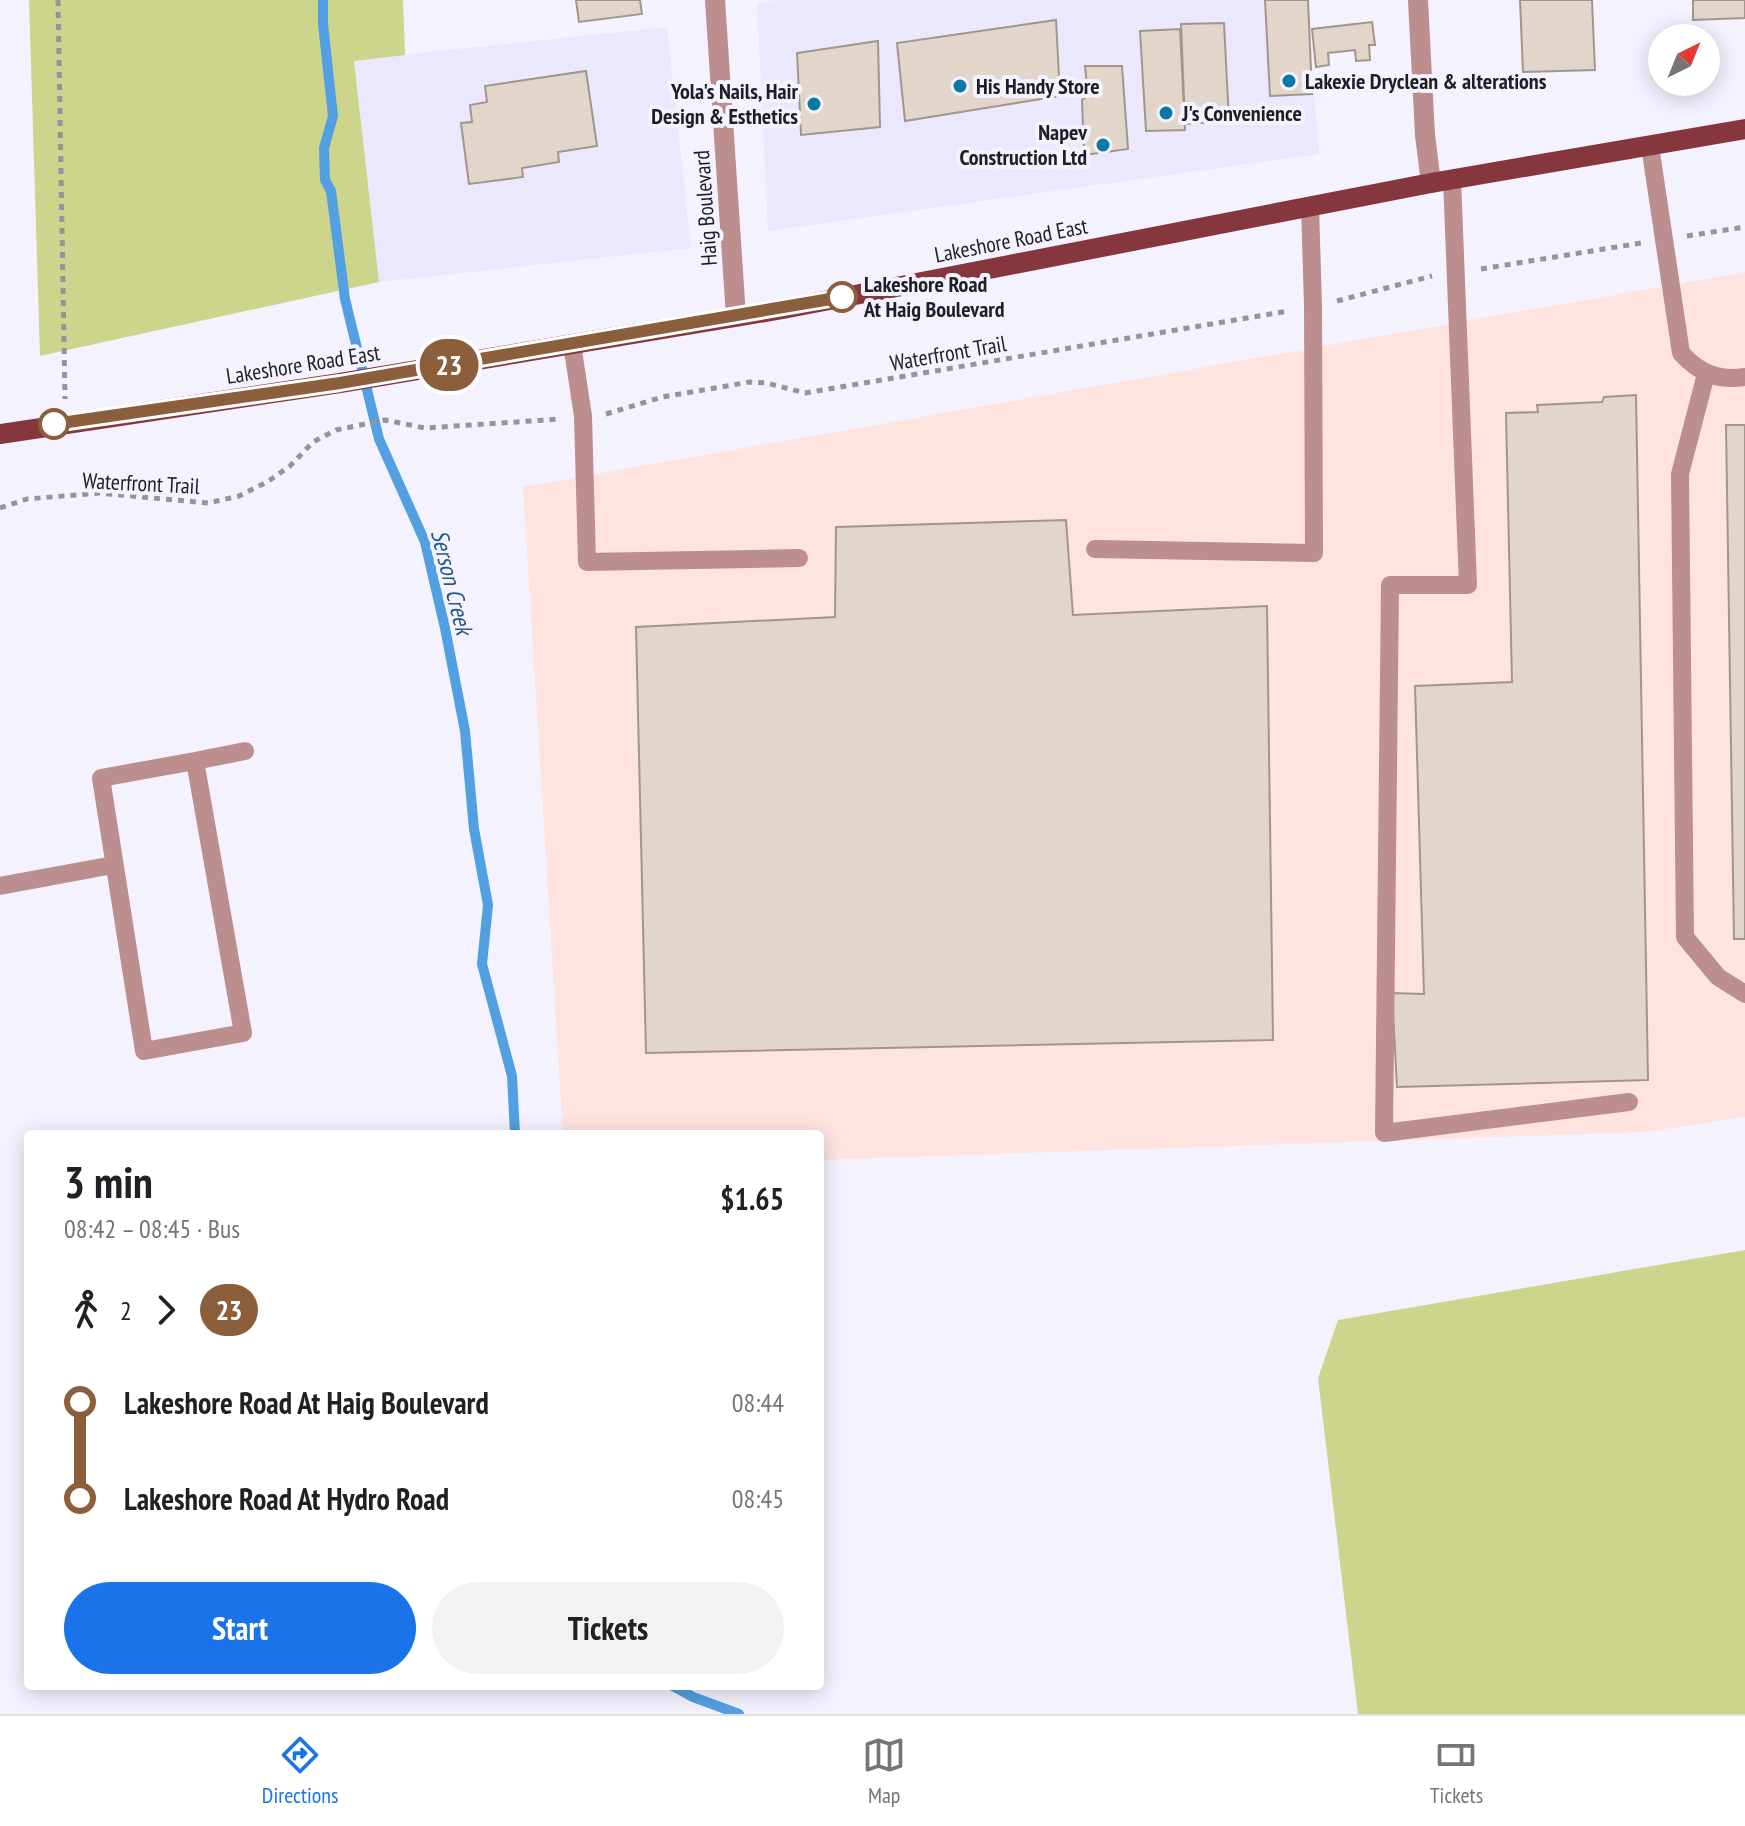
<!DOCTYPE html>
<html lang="en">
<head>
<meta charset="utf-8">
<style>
	body { margin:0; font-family:"PT Sans Narrow",sans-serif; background:#f2f2f2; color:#202124; height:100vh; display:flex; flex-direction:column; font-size:30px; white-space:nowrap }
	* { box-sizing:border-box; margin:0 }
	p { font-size:26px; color:#757577 }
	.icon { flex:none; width:44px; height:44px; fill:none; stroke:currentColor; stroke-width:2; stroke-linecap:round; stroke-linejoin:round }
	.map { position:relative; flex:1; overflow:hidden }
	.details { position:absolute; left:24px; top:1130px; width:800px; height:560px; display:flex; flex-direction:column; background:#fff; border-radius:8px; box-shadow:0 4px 20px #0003 }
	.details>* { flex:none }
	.badge { padding:0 16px; border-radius:26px; font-size:28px; line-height:52px }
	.needle { width:52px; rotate:43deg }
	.controls { position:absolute; left:1648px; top:24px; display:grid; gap:16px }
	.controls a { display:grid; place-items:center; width:72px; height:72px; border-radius:50%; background:#fff; box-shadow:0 4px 20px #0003; font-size:40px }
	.map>.badge { position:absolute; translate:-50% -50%; box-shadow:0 0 0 4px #fff }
	.legs { display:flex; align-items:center; gap:12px; height:88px; padding:0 40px; font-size:26px }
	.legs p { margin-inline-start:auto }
	.summary { display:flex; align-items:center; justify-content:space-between; height:136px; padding:0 40px }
	h1 { font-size:44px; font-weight:800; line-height:60px }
	.action { display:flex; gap:16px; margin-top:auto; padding:16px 40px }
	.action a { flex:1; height:92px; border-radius:48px; background:#1a73e8; color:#fff; font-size:32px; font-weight:800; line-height:92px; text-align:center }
	.action a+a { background:#f2f2f2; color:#202124 }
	ul { padding:0 40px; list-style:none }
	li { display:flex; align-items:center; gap:28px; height:96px; font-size:30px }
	li i { display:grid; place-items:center; width:12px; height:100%; margin:0 10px; background:currentColor }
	li i::after { content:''; width:20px; height:20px; margin:-10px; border:6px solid; border-radius:50%; background:#fff }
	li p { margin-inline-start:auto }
	li:first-child i { background:linear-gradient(#0000 50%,currentColor 0) }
	li:last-child i { background:linear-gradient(currentColor 50%,#0000 0) }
	.tabs { display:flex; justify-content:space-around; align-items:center; height:112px; border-top:2px solid #e0e0e0; background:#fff; font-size:22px; color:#757577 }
	.tabs a { display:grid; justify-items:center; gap:4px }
	.tabs .on { color:#1a73e8 }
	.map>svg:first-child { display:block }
	.built { fill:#ebe7fd }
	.industrial { fill:#fee3df }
	.green { fill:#cdd58c }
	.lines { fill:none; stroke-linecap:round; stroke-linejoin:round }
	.stream { stroke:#529fe2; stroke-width:10 }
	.building { fill:#e2d6cb; stroke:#a1968c; stroke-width:2 }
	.path { stroke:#95949c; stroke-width:5; stroke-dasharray:6 6; stroke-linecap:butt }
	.lane { stroke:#bc8e8e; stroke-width:18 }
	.street { stroke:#bc8e8e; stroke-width:20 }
	.primary { stroke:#85373d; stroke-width:20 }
	.line-1-casing { stroke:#fff; stroke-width:18 }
	.line-1 { stroke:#8b5e3c; stroke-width:12 }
	.poi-dot { fill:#0a79a3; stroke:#f4f2fe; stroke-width:3 }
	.stop-1-dot { fill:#fff; stroke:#8b5e3c; stroke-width:4 }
	.labels { text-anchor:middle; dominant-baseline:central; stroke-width:8; stroke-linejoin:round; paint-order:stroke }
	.poi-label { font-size:22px; font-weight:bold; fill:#1f1e23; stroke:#f4f2fe; text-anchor:start }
	.street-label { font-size:22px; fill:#1f1e23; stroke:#f4f2fe }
	.stop-label { font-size:22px; font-weight:bold; fill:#1f1e23; stroke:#f4f2fe; text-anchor:start }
	.water-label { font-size:24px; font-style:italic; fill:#245987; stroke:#f4f2fe }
</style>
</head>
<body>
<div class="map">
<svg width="1745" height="1714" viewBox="0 0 1745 1714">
	<rect width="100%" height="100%" fill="#f4f2fe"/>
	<path class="built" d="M776,0h531l12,154 -551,77 -11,-228z
		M667,27l24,221 -312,34 -25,-222z"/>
	<path class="industrial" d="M1745,272v845l-99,15 -826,28v-26h-257l-40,-647z"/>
	<path class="green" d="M29,0h374l2,55 -51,6 25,221 -339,74z
		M1745,1250v464h-387l-40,-336 20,-58z"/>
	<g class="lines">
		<path class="stream" d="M323,0v24l10,92 -9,32 1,32 6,11 14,108 34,140 46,103 20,86 20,103 9,98 14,76 -6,59 30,112 3,58
			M673,1686l20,11 46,17"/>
	</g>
	<path class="building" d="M576,0h64l2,14 -63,8z
		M1265,0h43l4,94 -42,2z
		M1520,0h72l3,70 -72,2z
		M1693,0h52v18l-52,2z
		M1056,20l4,76 -155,25 -8,-78z
		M1372,22l3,23h-6l1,15 -14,1 -1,-11 -27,3 1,12 -13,2 -4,-38z
		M1224,23l5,98 -44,3 -4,-100z
		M1180,29l5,101 -39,1 -6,-100z
		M878,41l2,86 -79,8 -4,-82z
		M1085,66h37l6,83 -44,6 -2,-55 6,-4z
		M586,71l11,75 -39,6 1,10 -37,6 1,9 -54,7 -8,-61 11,-1 -2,-17 17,-3 -2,-16z
		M1636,395l12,685 -251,7 -5,-94 32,1 -9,-308 97,-4 -6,-269 32,-1 -1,-7 65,-3 2,-5z
		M1726,425h19v514h-11z
		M1066,520l7,95 194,-9 6,434 -627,13 -10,-426 199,-10 1,-90z"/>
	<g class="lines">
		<path class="path" d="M58,0l7,399
			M1687,236l58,-9
			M1481,269l160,-26
			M1337,301l95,-25
			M606,414l56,-17 88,-15 17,1 38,10 483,-82
			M0,508l27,-9 72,-6 109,10 31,-7 28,-14 23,-16 23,-24 23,-12 49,-10 40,8 136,-9"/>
		<path class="lane" d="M1650,146l31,207c18,20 37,28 64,24
			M1452,179l16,406h-78l-6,548 245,-31
			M572,344l11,72 4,146 212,-4
			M1706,374l-26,100 5,463 33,40 27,17
			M1095,549l219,4 -1,-247 -3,-100
			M195,761l48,272 -99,18 -43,-273z
			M195,761l50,-10
			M0,886l113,-21"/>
		<path class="street" d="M715,0l21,317
			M1418,0l7,135 6,48"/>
		<path class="primary" d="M0,434l340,-51 443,-74 648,-126 314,-54"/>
	</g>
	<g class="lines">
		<defs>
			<path id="line-1" d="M54,424l286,-41 502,-86"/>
		</defs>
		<use href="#line-1" class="line-1-casing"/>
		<use href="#line-1" class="line-1"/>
	</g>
	<g class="poi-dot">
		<circle cx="1289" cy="81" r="8"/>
		<circle cx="960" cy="86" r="8"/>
		<circle cx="814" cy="104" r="8"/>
		<circle cx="1166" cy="113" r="8"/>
		<circle cx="1103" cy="145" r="8"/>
	</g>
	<g class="stop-1-dot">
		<circle cx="842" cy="297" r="14"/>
		<circle cx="54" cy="424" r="14"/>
	</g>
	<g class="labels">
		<g class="poi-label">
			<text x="1305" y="81">Lakexie Dryclean &amp; alterations</text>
			<text x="976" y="86">His Handy Store</text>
			<text x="798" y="91" text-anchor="end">Yola's Nails, Hair<tspan x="798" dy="25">Design &amp; Esthetics</tspan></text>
			<text x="1182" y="113">J's Convenience</text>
			<text x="1087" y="132" text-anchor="end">Napev<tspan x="1087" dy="25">Construction Ltd</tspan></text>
		</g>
		<g class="street-label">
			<text transform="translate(705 208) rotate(-94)">Haig Boulevard</text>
			<text transform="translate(1011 240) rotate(-11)">Lakeshore Road East</text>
			<text transform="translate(948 353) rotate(-10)">Waterfront Trail</text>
			<text transform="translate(303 364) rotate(-9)">Lakeshore Road East</text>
			<text transform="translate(141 483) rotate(3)">Waterfront Trail</text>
		</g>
		<g class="stop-label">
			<text x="864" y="284">Lakeshore Road<tspan x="864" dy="25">At Haig Boulevard</tspan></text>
		</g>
		<g class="water-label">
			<text transform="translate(452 582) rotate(76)">Serson Creek</text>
		</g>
	</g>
</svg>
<div class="controls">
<a><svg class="needle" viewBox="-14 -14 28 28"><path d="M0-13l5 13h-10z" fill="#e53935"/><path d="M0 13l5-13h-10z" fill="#757577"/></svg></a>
</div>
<b class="badge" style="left:449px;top:365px;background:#8b5e3c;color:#fff">23</b>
<section class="details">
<div class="summary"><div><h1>3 min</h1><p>08:42 – 08:45 · Bus</p></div><b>$1.65</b></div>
<div class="legs"><svg class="icon" aria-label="walk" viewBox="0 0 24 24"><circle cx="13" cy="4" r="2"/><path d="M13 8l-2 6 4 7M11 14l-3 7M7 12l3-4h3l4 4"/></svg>2<svg class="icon" aria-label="forward" viewBox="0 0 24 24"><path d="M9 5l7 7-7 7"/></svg><b class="badge" style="background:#8b5e3c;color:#fff">23</b></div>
<ul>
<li><i style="color:#8b5e3c"></i><b>Lakeshore Road At Haig Boulevard</b><p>08:44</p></li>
<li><i style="color:#8b5e3c"></i><b>Lakeshore Road At Hydro Road</b><p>08:45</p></li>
</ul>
<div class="action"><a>Start</a><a>Tickets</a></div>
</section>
</div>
<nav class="tabs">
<a class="on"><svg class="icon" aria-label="directions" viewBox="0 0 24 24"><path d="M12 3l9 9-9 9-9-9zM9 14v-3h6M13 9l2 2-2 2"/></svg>Directions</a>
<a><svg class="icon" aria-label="map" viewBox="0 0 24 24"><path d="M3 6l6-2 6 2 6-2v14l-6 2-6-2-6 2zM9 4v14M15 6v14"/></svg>Map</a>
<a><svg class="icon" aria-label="tickets" viewBox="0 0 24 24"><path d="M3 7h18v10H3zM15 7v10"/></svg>Tickets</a>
</nav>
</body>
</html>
